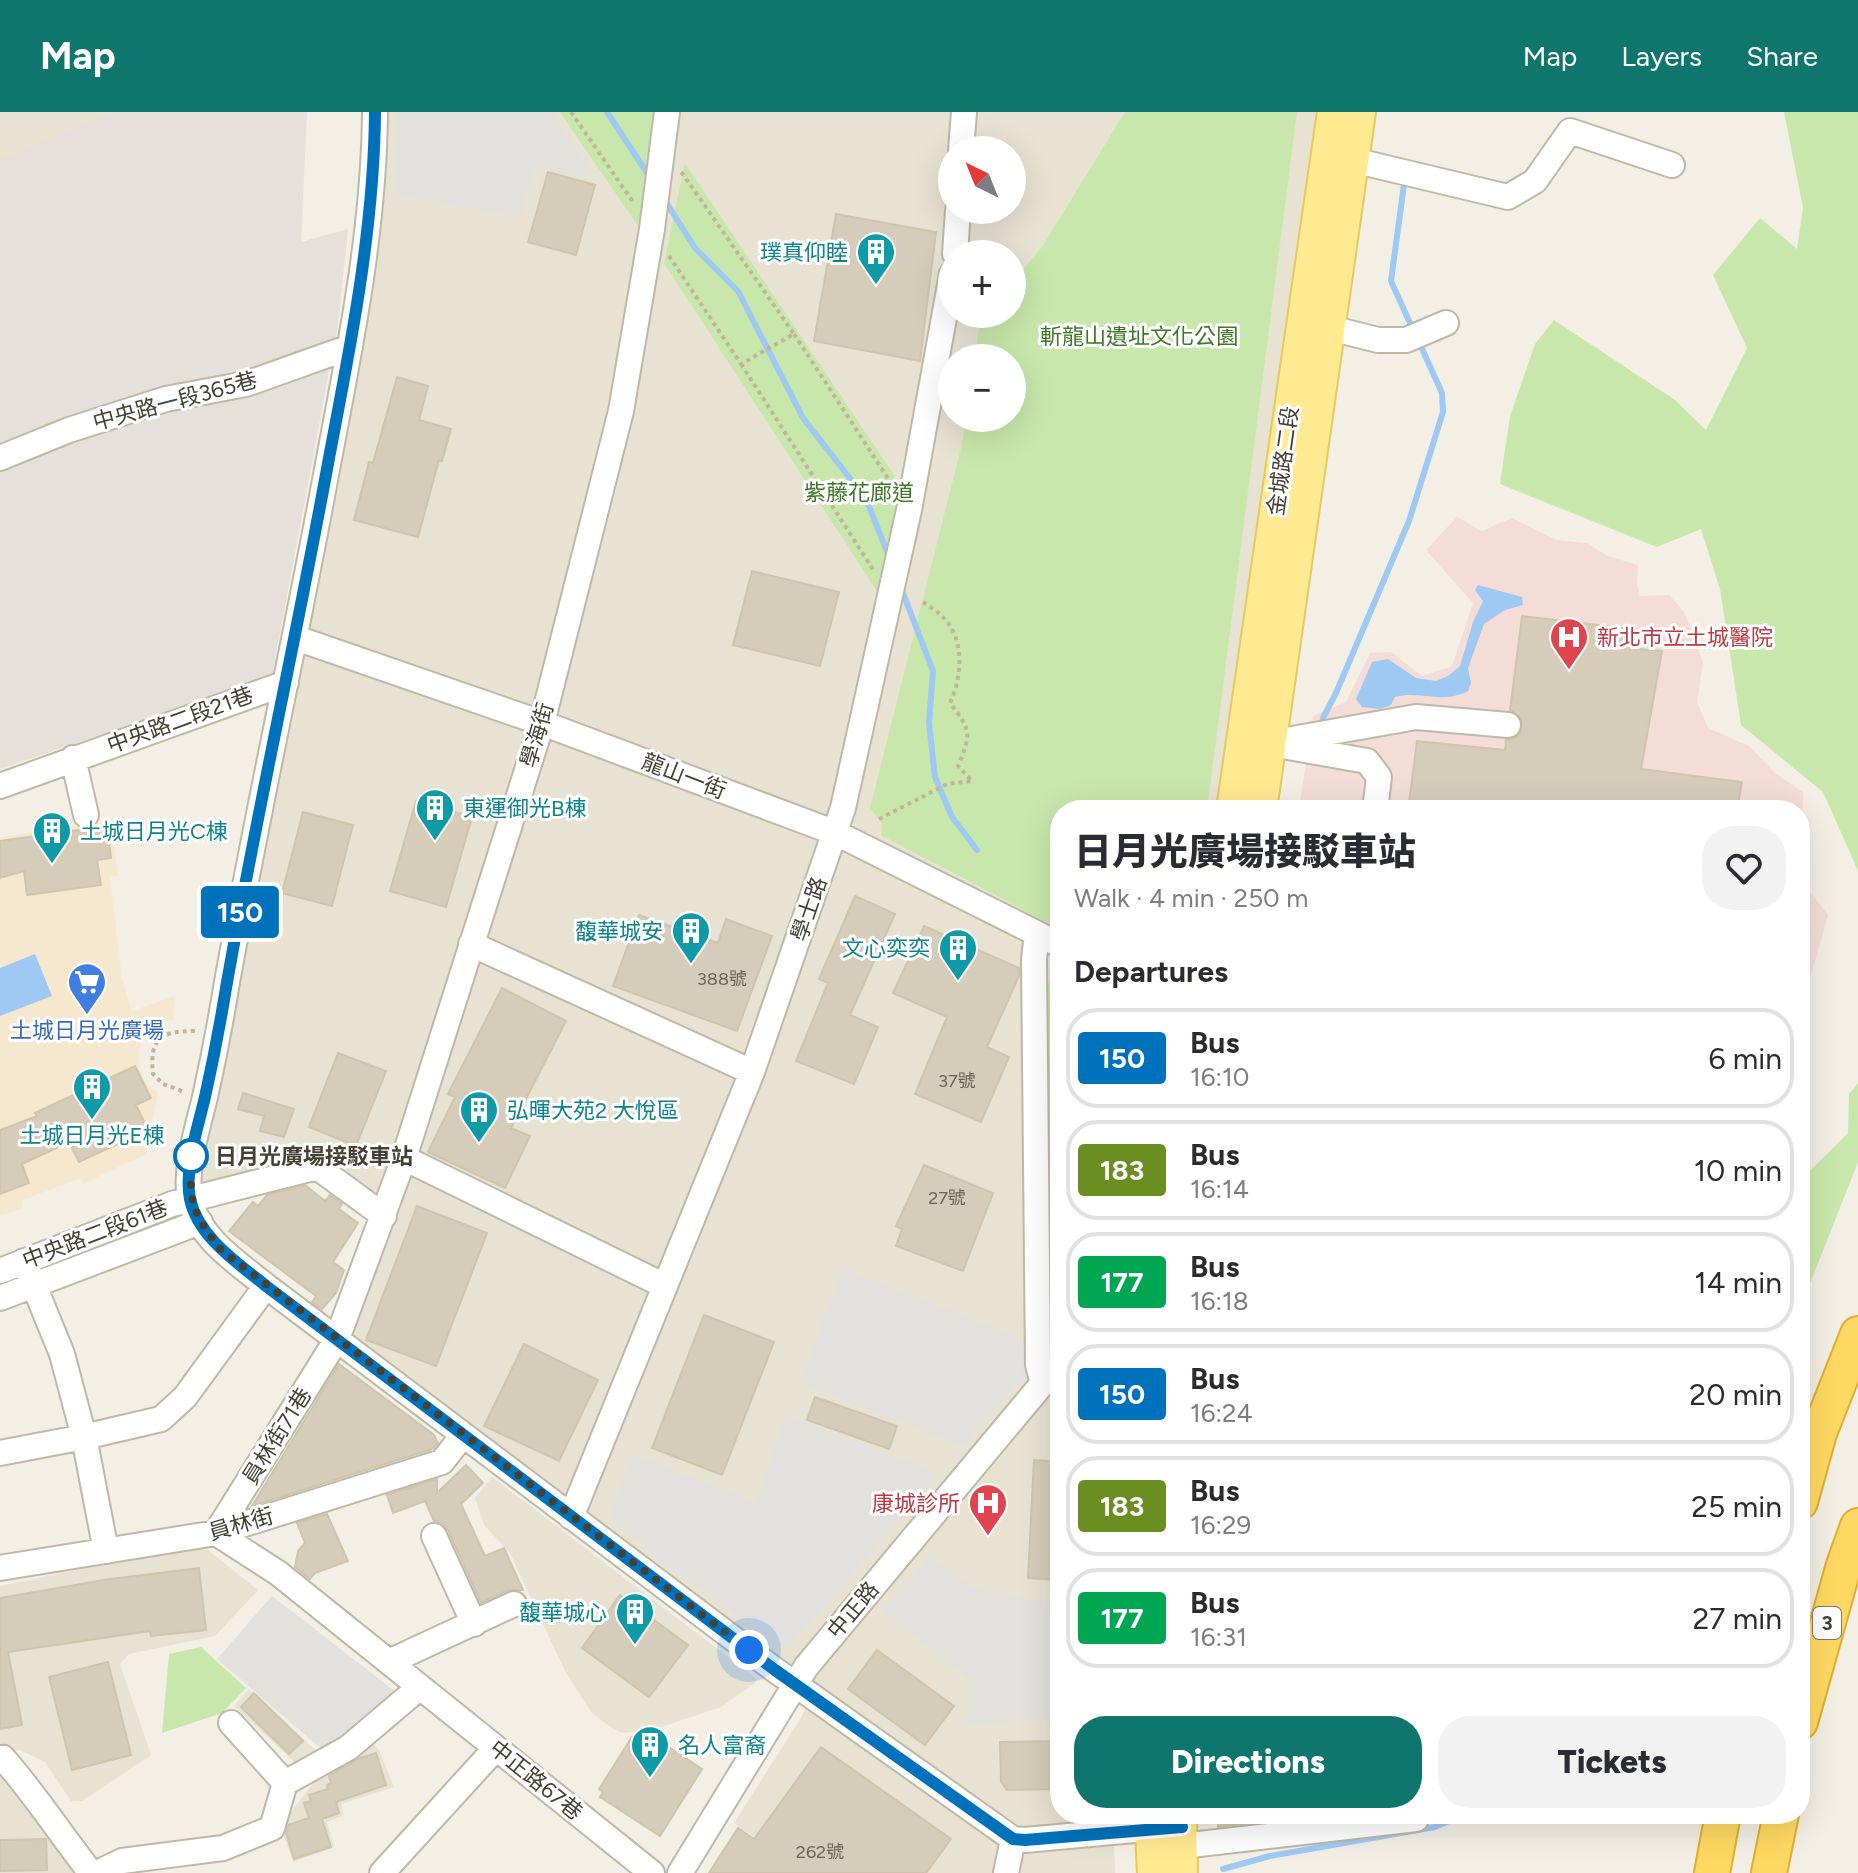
<!DOCTYPE html>
<html lang="en">
<head>
<meta charset="utf-8">
<style>
	body { margin:0; font-family:Figtree,"Noto Sans TC",sans-serif; background:#f2f2f3; color:#2b2b33; height:100vh; display:flex; flex-direction:column; font-size:30px; white-space:nowrap }
	* { box-sizing:border-box; margin:0 }
	p { font-size:26px; color:#7c7c81 }
	.icon { flex:none; width:44px; height:44px; fill:none; stroke:currentColor; stroke-width:2; stroke-linecap:round; stroke-linejoin:round }
	.map { position:relative; flex:1; overflow:hidden }
	.drawer { position:absolute; left:1050px; top:688px; width:760px; height:1024px; display:flex; flex-direction:column; background:#fff; border-radius:32px; box-shadow:0 8px 32px #0002 }
	.drawer>* { flex:none }
	.badge { padding:0 16px; border-radius:6px; font-size:28px; line-height:52px }
	.needle { width:52px; rotate:317deg }
	.tools { position:absolute; left:938px; top:24px; display:grid; gap:16px }
	.tools a { display:grid; place-items:center; width:88px; height:88px; border-radius:50%; background:#fff; box-shadow:0 8px 32px #0002; font-size:40px }
	.you { position:absolute; width:40px; height:40px; margin:-20px; border:6px solid #fff; border-radius:50%; background:#1a73e8; box-shadow:0 0 0 12px #1a73e833 }
	.map>.badge { position:absolute; translate:-50% -50%; box-shadow:0 0 0 4px #fff }
	h2 { padding:0 24px; font-size:30px; line-height:72px }
	.round { display:grid; place-items:center; flex:none; width:84px; height:84px; border-radius:32px; background:#f2f2f3 }
	.summary { display:flex; align-items:center; justify-content:space-between; height:136px; padding:0 24px }
	h1 { font-size:38px; font-weight:800; line-height:60px }
	.cta { display:flex; gap:16px; margin-top:auto; padding:16px 24px }
	.cta a { flex:1; height:92px; border-radius:32px; background:#0f766e; color:#fff; font-size:32px; font-weight:800; line-height:92px; text-align:center }
	.cta a+a { background:#f2f2f3; color:#2b2b33 }
	ul { padding:0; list-style:none }
	li { display:flex; align-items:center; gap:24px; height:100px; margin:0 16px 12px; padding:0 8px; border:4px solid #e1e1e2; border-radius:32px }
	li div { flex:1 }
	li b { display:block; font-size:30px }
	li em { font-style:normal }
	li .badge { min-width:88px; font-weight:700; text-align:center }
	header { display:flex; align-items:center; gap:48px; box-sizing:border-box; height:112px; padding:0 40px; background:#0f766e; color:#fff }
	header strong { font-size:38px }
	nav { display:flex; gap:44px; margin-inline-start:auto; font-size:28px }
	.map>svg:first-child { display:block }
	.residential { fill:#e7e2d2; fill-rule:evenodd }
	.commercial { fill:#f6e8ce }
	.industrial { fill:#e5e0d9 }
	.medical { fill:#f4ddd7 }
	.green { fill:#c8e8ab }
	.parking { fill:#e3e1dd }
	.water { fill:#9ec9f2 }
	.lines { fill:none; stroke-linecap:round; stroke-linejoin:round }
	.stream { stroke:#9ec9f2; stroke-width:6 }
	.building { fill:#d5ccb9; stroke:#cfc5ad; stroke-width:2 }
	.minor-casing { stroke:#beb8a7; stroke-width:28 }
	.major-casing { stroke:#e6c95f; stroke-width:34 }
	.highway-casing { stroke:#e1ae30; stroke-width:38 }
	.path { stroke:#c0b598; stroke-width:4; stroke-dasharray:4 4; stroke-linecap:butt }
	.minor { stroke:#fff; stroke-width:24 }
	.major { stroke:#ffe991; stroke-width:30 }
	.highway { stroke:#ffd863; stroke-width:34 }
	.line-casing { stroke:#fff; stroke-width:18 }
	.line { stroke:#0072bc; stroke-width:12 }
	.walk { stroke:#454034; stroke-width:8; stroke-dasharray:0 14.4 }
	.stop-dot { fill:#fff; stroke:#0072bc; stroke-width:4 }
	.labels { text-anchor:middle; dominant-baseline:central; stroke-width:6; stroke-linejoin:round; paint-order:stroke }
	.number-label { font-size:18px; fill:#696355 }
	.shield { fill:#fff; stroke:#7d7971; stroke-width:2 }
	.shield-label { font-size:20px; font-weight:bold; fill:#454034 }
	.culture-label { font-size:22px; fill:#0d838f; stroke:#fff; text-anchor:end }
	.park-label { font-size:22px; fill:#3e7826; stroke:#fff }
	.street-label { font-size:22px; fill:#454034; stroke:#fff }
	.health-label { font-size:22px; fill:#be3a42; stroke:#fff; text-anchor:start }
	.shop-label { font-size:22px; fill:#366cbe; stroke:#fff }
	.stop-label { font-size:22px; font-weight:bold; fill:#454034; stroke:#fff; text-anchor:start }
</style>
</head>
<body>
<header>
<strong>Map</strong>
<nav><a>Map</a><a>Layers</a><a>Share</a></nav>
</header>
<div class="map">
<svg width="1858" height="1761" viewBox="0 0 1858 1761">
	<rect width="100%" height="100%" fill="#f3efe4"/>
	<path class="residential" d="M0,0h117l-117,51z
		M385,0h940l-102,698h-163v1004h72l-18,31 1,28h-308l-73,-50 67,-105 13,-34 -462,-338 -3,-13 38,-107 -69,-54 -113,37 -5,-18v-33zM952,38h60v60h-60zM952,142h60v60h-60zM952,246h60v60h-60z
		M492,1365l265,202 -2,4 -34,24 -66,22 -33,4 -13,-7 -18,-14 -26,-41 -55,-118 -26,-28 -9,-27z
		M188,1435l20,3 50,40 -43,46 -86,18 -9,10 31,91 -69,46h-11l-26,-39 -25,-12 -20,2v-166z
		M249,1577l83,76 38,-25 9,10 15,37 -53,17 3,11 -17,7 7,25 -41,15 -13,-36 35,-45 -81,-75z
		M0,1661l89,100h-89z"/>
	<path class="commercial" d="M110,710l8,53 -8,2 12,102 10,32 43,-15 -2,24 -14,2 -13,12 -8,18 2,18 5,12 13,11 -12,61 -63,30 -3,-6 -59,23 2,7 -23,8v-378l59,-11z"/>
	<path class="industrial" d="M115,0h192l-6,130 47,-13 -10,95 -66,352 -272,93v-609z"/>
	<path class="medical" d="M1457,405l25,14 30,-13 44,22 31,3 21,13 30,9 -1,18 3,13 29,-1 15,17 10,24 9,27 -6,39 11,26 41,18 26,27 29,20 -4,34v-17h-501l14,-94 33,-14 24,-49 21,-1 31,24 30,-10 21,-63 -47,-53z
		M1800,778l11,3 17,22 -28,98z"/>
	<path class="green" d="M560,0h91l6,8 -19,106z
		M1125,0h172l-90,698h-147v119l-179,-94 1,-12 -12,-15 91,-360 5,-30h46v-60h-37l5,-37 6,-7h26v-31l30,-36z
		M1784,0h74v759l-35,-79 -82,-67 -21,-136 -19,-60 -44,18 -157,-63 10,-68 25,-72 19,-24 121,80 31,30 41,-82 -34,-73 47,-57 37,31 6,-41z
		M685,51l221,330 -24,106 -218,-336z
		M1060,860v376l-7,-6 -1,-5 -5,-354z
		M1858,971v79l-58,147v-128l48,-48 1,-39z
		M201,1535l45,41 -24,25 -60,20 7,-79z"/>
	<path class="parking" d="M397,0h154l45,67 -62,-12 -14,50 -126,-23 5,-65z
		M844,1157l180,71 1,34 -63,72 -162,-63z
		M787,1303l151,59 -149,172 -11,1 -63,-49 -50,-32 -55,-49 23,-62 122,47z
		M931,1445l42,31 87,17v113l-91,7 1,-45 -87,-69z
		M272,1484l128,99 -75,57 -108,-93z"/>
	<path class="water" d="M1478,473l44,12 1,8 -18,5 -21,14 -16,44 3,15 -3,8c-28,14 -47,-1 -73,6l-4,8 -11,4 -18,-2 -6,-8 16,-37 16,-3 28,19 20,3 12,-5 12,-10 13,-44 10,-21 -8,-11z
		M35,842l17,42 -52,20v-48z"/>
	<g class="lines">
		<path class="stream" d="M607,0l44,67
			M1405,65l-14,104 23,51
			M664,87l31,49 43,43 65,127 63,81 24,60
			M901,476l32,83 -4,52 6,54 17,40 25,33
			M1323,606l13,-25 73,-172 34,-109 -1,-19 -23,-51
			M1223,1757l47,-13 165,-29 30,-13"/>
	</g>
	<path class="building" d="M548,60l47,13 -19,70 -48,-13z
		M836,102l100,18 -16,129 -106,-20z
		M397,265l31,9 -9,34 32,9 -9,32 -3,-1 -21,77 -64,-17 15,-58 4,1z
		M752,459l87,21 -19,74 -87,-21z
		M1522,504l120,14 -4,19 24,2 -21,118 101,13 -5,28h-329l9,-69 88,9 1,-10 9,-2 6,-5v-15l-11,-8z
		M416,689l56,16 -26,90 -56,-16z
		M303,700l50,13 -21,81 -50,-13z
		M107,714l4,32 -14,2 4,25 -74,10 -3,-24 -24,7v-37z
		M855,784l40,18 -45,101 28,12 -24,57 -58,-23 32,-78 -9,-4z
		M639,803l79,28 8,-24 46,17 -35,95 -124,-45z
		M924,814l95,42v8l-32,71 22,10 -28,65 -66,-28 32,-77 -54,-24z
		M502,876l64,33 -55,107 19,8 -25,52 -77,-36 27,-55 -7,-3z
		M338,941l48,18 -30,75 -47,-19z
		M135,954l16,32 -15,7 12,25 -69,32 -10,-20 -47,22 7,19 -29,11v-64l37,-14 -2,-3z
		M243,981l51,16 -10,28 -24,-6 4,-15 -26,-7z
		M924,1053l69,28 -30,78 -67,-25 6,-17 -6,-3z
		M305,1073l20,16 5,-6 12,9 -3,5 19,14 -25,39 11,8 -8,23 -14,16 -10,-7 4,-6 -87,-65 24,-29 5,4 9,-11z
		M417,1094l70,27 -51,133 -70,-26z
		M704,1203l70,27 -52,133 -70,-27z
		M524,1232l74,36 -39,81 -75,-35z
		M339,1252l95,71 4,8 -5,6 -181,57z
		M815,1285l82,29 -8,23 -82,-29z
		M1034,1348l26,2v118l-32,-2z
		M466,1353l17,18 -22,21 24,52 19,-8 19,42h-15l-27,13 -33,-73 -6,-7 -8,-2 -9,-20 -32,12 -6,-18 50,-16v14z
		M327,1402l21,47 -33,12 -5,6 -15,-12 3,-16 7,-8 -8,-20z
		M199,1456l7,62 -55,6 -1,-5 -142,21 14,73 -22,4v-131l110,-19z
		M620,1483l68,50 -39,52 -67,-49z
		M877,1538l77,56 -29,39 -77,-56z
		M108,1550l23,93 -59,15 -23,-93z
		M254,1581l49,48 -14,13 -48,-47z
		M639,1624l28,17 3,-5 32,21 -42,67 -60,-39 3,-5 -4,-3 33,-52z
		M1060,1629v48l-53,1 -6,-8 -1,-40z
		M821,1635l130,92 -25,34h-217l29,-45 16,11z
		M376,1641l10,32 -50,17 3,11 -17,6 9,28 -37,12 -8,-26 2,-8 21,-7 -5,-15 7,-2 -2,-6 19,-6 -1,-4 4,-2 -2,-7 29,-17z
		M1218,1702h57l1,3 -15,5 -43,5z
		M46,1727l1,31 -47,1v-31z"/>
	<g class="lines">
		<defs>
			<path id="minor" d="M375,0c-1,119 -25,236 -47,352 -32,175 -71,349 -102,524 -6,37 -13,73 -21,109 -7,30 -21,72 -15,102 8,39 48,64 76,87l509,384 238,169 12,1 142,-13
				M961,38l3,-38
				M1336,44l172,41 27,-16 35,-50 102,34
				M955,142l3,-44
				M1330,216l48,12h28l40,-17
				M0,346l69,-28 97,-31 80,-15 104,-37
				M296,526l246,85 294,110 224,112
				M1270,631l146,-26 92,8
				M1288,635l79,14 12,16 -4,33
				M73,646l13,57
				M0,674l286,-103
				M1037,822l-3,25 4,406 5,18
				M471,832l281,128
				M404,1046l259,127
				M24,1149l38,93 22,83 77,-18 24,-22 81,-111
				M0,1159l172,-67 145,-37 67,49
				M0,1186l200,-76
				M0,1341l84,-16 22,114
				M571,1405l181,-445 91,-264 66,-298 43,-236
				M216,1421l121,-194 67,-181 138,-435 79,-312 31,-182 15,-117
				M216,1421l62,40 374,300
				M434,1424l40,88
				M0,1456l216,-35 226,-71 21,-27
				M389,1550l125,-58
				M0,1647l3,-1c32,36 58,77 88,115
				M285,1671l63,-35 72,-61
				M1182,1734l234,-27
				M97,1761l25,-12 101,-13 49,-20 13,-45 -54,-60
				M382,1761l114,-125
				M680,1761l126,-206 237,-284 17,-10
				M1006,1761l7,-34"/>
			<path id="major" d="M1232,698l101,-698
				M1261,698l99,-698
				M1150,1702l3,59
				M1181,1702l1,59"/>
			<path id="highway" d="M1800,1390l19,-69 39,-99
				M1800,1610l44,-157 14,-39
				M1712,1761l11,-59
				M1769,1761l12,-59"/>
		</defs>
		<use href="#minor" class="minor-casing"/>
		<use href="#major" class="major-casing"/>
		<use href="#highway" class="highway-casing"/>
		<path class="path" d="M571,0l62,90
			M669,144l72,108 53,-30 -114,-164
			M794,222l97,149
			M741,252l133,207
			M1089,698l16,-5 23,5
			M879,707l68,-35 25,-3 -14,-15c13,-31 14,-35 -8,-63 12,-26 15,-62 -6,-85 -5,-6 -14,-11 -21,-16
			M182,979l-19,-7 -10,-10c-4,-36 8,-43 42,-43"/>
		<use href="#minor" class="minor"/>
		<use href="#major" class="major"/>
		<use href="#highway" class="highway"/>
	</g>
	<g class="lines">
		<defs>
			<path id="line" d="M375,0c-1,117 -24,231 -46,346 -32,177 -72,353 -103,530 -6,37 -13,73 -21,109 -7,30 -21,71 -15,102 8,38 48,64 76,87l509,384 238,169 12,1 157,-13"/>
		</defs>
		<use href="#line" class="line-casing"/>
		<use href="#line" class="line"/>
		<path class="walk" d="M191,1044c-1,50 0,54 30,94l528,400"/>
	</g>
	<defs>
		<symbol id="building-pin" viewBox="-11 -11 22 30"><path d="M0 17L-7.5 6A9.5 9.5 0 1 1 7.5 6Z" fill="#0f9aa8" stroke="#fff"/><path d="M-4-6H4V6H1V3H-1V6H-4ZM-2.5-4.3h1.7v1.8h-1.7ZM.8-4.3h1.7v1.8H.8ZM-2.5-1h1.7V.8h-1.7ZM.8-1h1.7V.8H.8Z" fill="#fff"/></symbol>
		<symbol id="hospital-pin" viewBox="-11 -11 22 30"><path d="M0 17L-7.5 6A9.5 9.5 0 1 1 7.5 6Z" fill="#e0444e" stroke="#fff"/><path d="M-5-5h3v3.5h4V-5h3V5h-3V1.5h-4V5h-3Z" fill="#fff"/></symbol>
		<symbol id="supermarket-pin" viewBox="-11 -11 22 30"><path d="M0 17L-7.5 6A9.5 9.5 0 1 1 7.5 6Z" fill="#3f7fe0" stroke="#fff"/><path d="M-6-5.5h2.5l.6 2H6L4.5 2H-2.5L-4.4-4H-6ZM-1.5 3.2a1.3 1.3 0 1 0 .1 0ZM3 3.2a1.3 1.3 0 1 0 .1 0Z" fill="#fff"/></symbol>
	</defs>
	<g fill-rule="evenodd">
		<use href="#building-pin" x="854" y="118" width="44" height="60"/>
		<use href="#hospital-pin" x="1547" y="503" width="44" height="60"/>
		<use href="#building-pin" x="413" y="674" width="44" height="60"/>
		<use href="#building-pin" x="30" y="697" width="44" height="60"/>
		<use href="#building-pin" x="669" y="797" width="44" height="60"/>
		<use href="#building-pin" x="936" y="814" width="44" height="60"/>
		<use href="#supermarket-pin" x="65" y="848" width="44" height="60"/>
		<use href="#building-pin" x="70" y="953" width="44" height="60"/>
		<use href="#building-pin" x="457" y="976" width="44" height="60"/>
		<use href="#hospital-pin" x="966" y="1369" width="44" height="60"/>
		<use href="#building-pin" x="613" y="1478" width="44" height="60"/>
		<use href="#building-pin" x="628" y="1611" width="44" height="60"/>
	</g>
	<circle class="stop-dot" cx="191" cy="1044" r="16"/>
	<g class="labels">
		<g class="number-label">
			<text x="722" y="867">388號</text>
			<text x="957" y="969">37號</text>
			<text x="947" y="1086">27號</text>
			<text x="820" y="1740">262號</text>
		</g>
		<rect class="shield" x="1813" y="1495" width="28" height="32" rx="6"/>
		<g class="shield-label">
			<text x="1827" y="1511">3</text>
		</g>
		<g class="culture-label">
			<text x="848" y="140">璞真仰睦</text>
			<text x="463" y="696" text-anchor="start">東運御光B棟</text>
			<text x="80" y="719" text-anchor="start">土城日月光C棟</text>
			<text x="663" y="819">馥華城安</text>
			<text x="930" y="836">文心奕奕</text>
			<text x="507" y="998" text-anchor="start">弘暉大苑2 大悅區</text>
			<text x="92" y="1023" text-anchor="middle">土城日月光E棟</text>
			<text x="607" y="1500">馥華城心</text>
			<text x="678" y="1633" text-anchor="start">名人富裔</text>
		</g>
		<g class="park-label">
			<text x="1139" y="224">斬龍山遺址文化公園</text>
			<text x="859" y="380">紫藤花廊道</text>
		</g>
		<g class="street-label">
			<text transform="translate(175 289) rotate(-15)">中央路一段365巷</text>
			<text transform="translate(1283 349) rotate(-82)">金城路二段</text>
			<text transform="translate(180 608) rotate(-20)">中央路二段21巷</text>
			<text transform="translate(537 623) rotate(-74)">學海街</text>
			<text transform="translate(684 664) rotate(21)">龍山一街</text>
			<text transform="translate(809 797) rotate(-71)">學士路</text>
			<text transform="translate(95 1122) rotate(-21)">中央路二段61巷</text>
			<text transform="translate(277 1324) rotate(-58)">員林街71巷</text>
			<text transform="translate(241 1412) rotate(-16)">員林街</text>
			<text transform="translate(853 1498) rotate(-50)">中正路</text>
			<text transform="translate(536 1668) rotate(39)">中正路67巷</text>
		</g>
		<g class="health-label">
			<text x="1597" y="525">新北市立土城醫院</text>
			<text x="960" y="1391" text-anchor="end">康城診所</text>
		</g>
		<g class="shop-label">
			<text x="87" y="918">土城日月光廣場</text>
		</g>
		<g class="stop-label">
			<text x="215" y="1044">日月光廣場接駁車站</text>
		</g>
	</g>
</svg>
<div class="tools">
<a><svg class="needle" viewBox="-14 -14 28 28"><path d="M0-13l5 13h-10z" fill="#e53935"/><path d="M0 13l5-13h-10z" fill="#7c7c81"/></svg></a>
<a>+</a>
<a>−</a>
</div>
<div class="you" style="left:749px;top:1538px"></div>
<b class="badge" style="left:240px;top:800px;background:#0072bc;color:#fff">150</b>
<section class="drawer">
<div class="summary"><div><h1>日月光廣場接駁車站</h1><p>Walk · 4 min · 250 m</p></div><a class="round"><svg class="icon" aria-label="heart" viewBox="0 0 24 24"><path d="M12 20l-8-8c-3-5 5-10 8-4 3-6 11-1 8 4z"/></svg></a></div>
<h2>Departures</h2>
<ul>
<li><span class="badge" style="background:#0072bc;color:#fff">150</span><div><b>Bus</b><p>16:10</p></div><em>6 min</em></li>
<li><span class="badge" style="background:#6b8e23;color:#fff">183</span><div><b>Bus</b><p>16:14</p></div><em>10 min</em></li>
<li><span class="badge" style="background:#00a651;color:#fff">177</span><div><b>Bus</b><p>16:18</p></div><em>14 min</em></li>
<li><span class="badge" style="background:#0072bc;color:#fff">150</span><div><b>Bus</b><p>16:24</p></div><em>20 min</em></li>
<li><span class="badge" style="background:#6b8e23;color:#fff">183</span><div><b>Bus</b><p>16:29</p></div><em>25 min</em></li>
<li><span class="badge" style="background:#00a651;color:#fff">177</span><div><b>Bus</b><p>16:31</p></div><em>27 min</em></li>
</ul>
<div class="cta"><a>Directions</a><a>Tickets</a></div>
</section>
</div>
</body>
</html>
